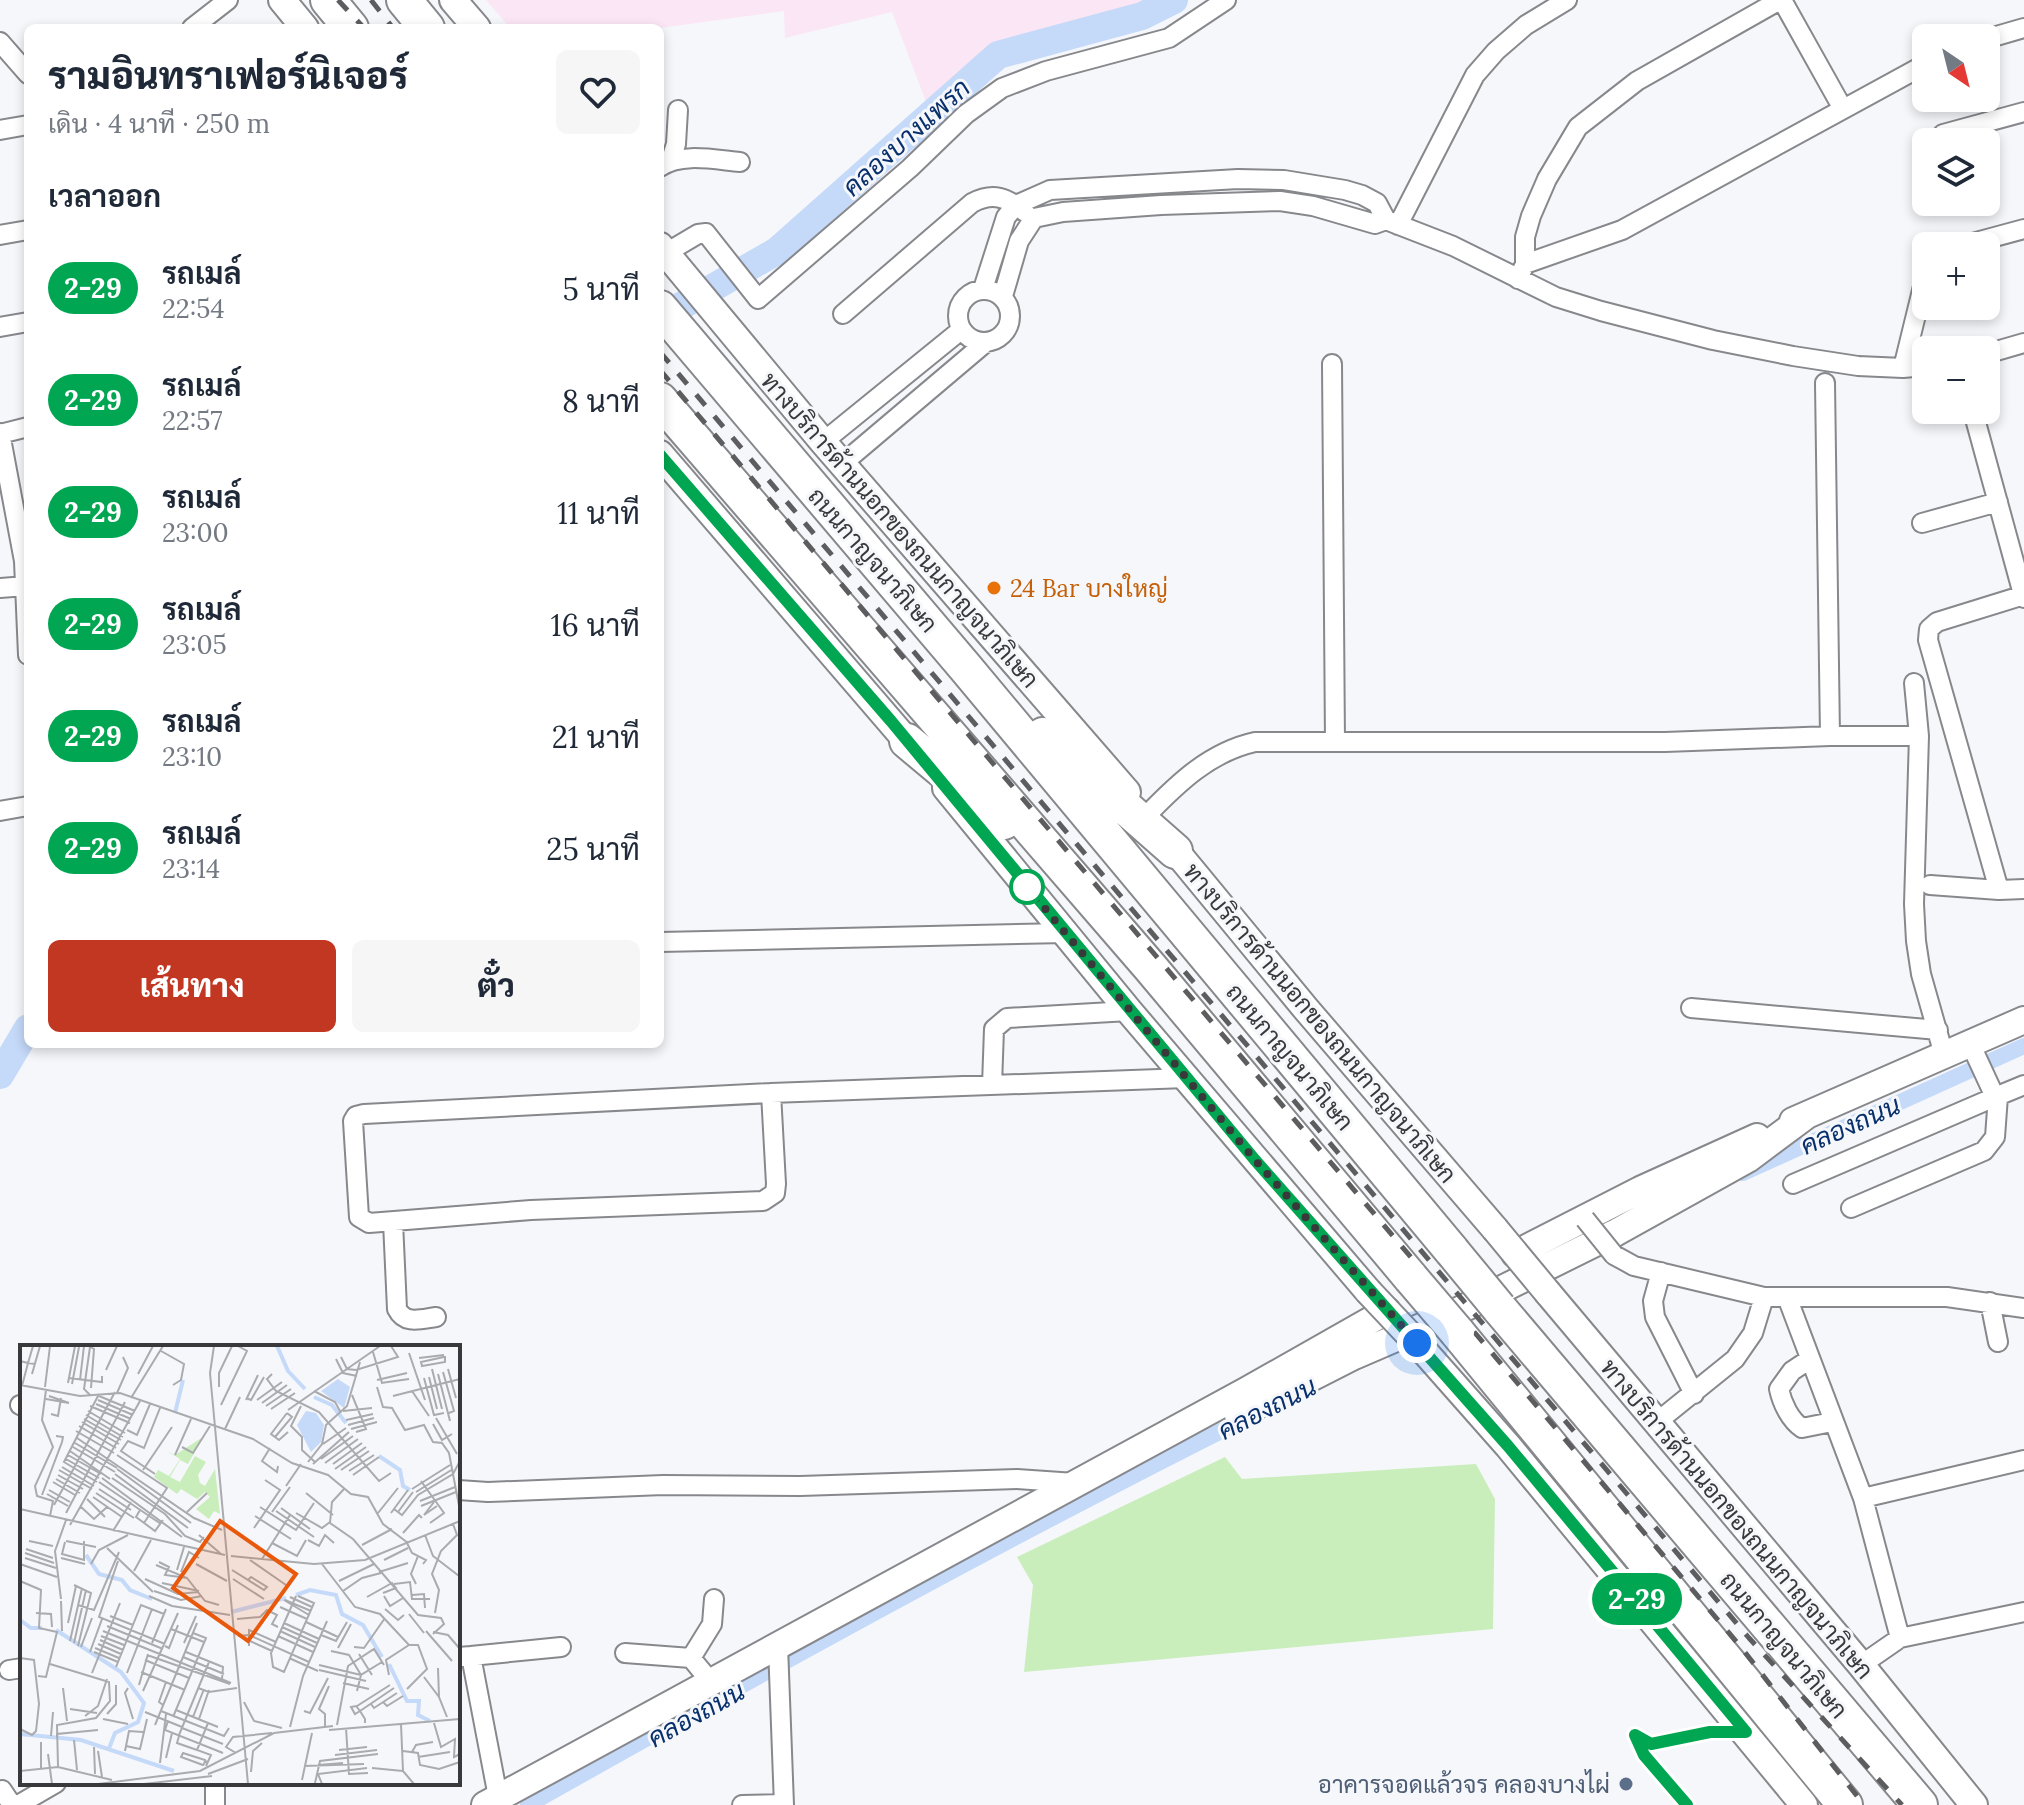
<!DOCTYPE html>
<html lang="th">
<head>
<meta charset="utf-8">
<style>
	body { margin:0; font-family:Lora,Sarabun,serif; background:#f6f6f7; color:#1f2937; height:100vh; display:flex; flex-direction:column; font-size:30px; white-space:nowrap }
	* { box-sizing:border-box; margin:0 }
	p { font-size:26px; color:#747a83 }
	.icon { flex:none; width:44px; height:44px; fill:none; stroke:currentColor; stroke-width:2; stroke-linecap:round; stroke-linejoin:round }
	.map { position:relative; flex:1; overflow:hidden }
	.panel { position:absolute; left:24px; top:24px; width:640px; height:1024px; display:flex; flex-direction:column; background:#fff; border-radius:12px; box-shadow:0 4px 12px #0003 }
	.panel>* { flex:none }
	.badge { padding:0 16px; border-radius:26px; font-size:28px; line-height:52px }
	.needle { width:52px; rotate:145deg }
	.controls { position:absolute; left:1912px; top:24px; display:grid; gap:16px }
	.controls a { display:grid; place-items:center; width:88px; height:88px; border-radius:12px; background:#fff; box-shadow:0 4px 12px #0003; font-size:40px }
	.you { position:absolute; width:40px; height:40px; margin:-20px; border:6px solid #fff; border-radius:50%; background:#1a73e8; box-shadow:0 0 0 12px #1a73e833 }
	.map>.badge { position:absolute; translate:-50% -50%; box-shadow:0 0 0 4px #fff }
	h2 { padding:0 24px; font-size:30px; line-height:72px }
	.round { display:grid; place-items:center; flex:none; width:84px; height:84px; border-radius:12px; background:#f6f6f7 }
	.overview { display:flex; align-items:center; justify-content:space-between; height:136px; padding:0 24px }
	h1 { font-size:38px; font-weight:800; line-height:60px }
	.button { display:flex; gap:16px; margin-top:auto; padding:16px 24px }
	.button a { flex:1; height:92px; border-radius:12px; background:#c23721; color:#fff; font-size:32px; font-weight:800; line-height:92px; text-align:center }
	.button a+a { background:#f6f6f7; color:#1f2937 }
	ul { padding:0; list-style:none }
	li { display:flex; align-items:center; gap:24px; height:112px; padding:0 24px }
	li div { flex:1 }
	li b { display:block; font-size:30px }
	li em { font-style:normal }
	li .badge { min-width:88px; font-weight:700; text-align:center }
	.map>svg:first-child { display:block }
	.commercial { fill:#fbe6f5 }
	.green { fill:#c9eebb }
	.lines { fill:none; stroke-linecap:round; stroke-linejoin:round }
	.canal { stroke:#c5d9f9; stroke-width:16 }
	.river { stroke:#c5d9f9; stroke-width:28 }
	.street-casing { stroke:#87888c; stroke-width:22 }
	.secondary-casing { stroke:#87888c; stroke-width:30 }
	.highway-casing { stroke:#87888c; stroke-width:38 }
	.street { stroke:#fff; stroke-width:18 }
	.secondary { stroke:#fff; stroke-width:26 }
	.highway { stroke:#fff; stroke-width:34 }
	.rail { stroke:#5d5d5f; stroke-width:5; stroke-dasharray:14 14; stroke-linecap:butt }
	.street-bridge-casing { stroke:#87888c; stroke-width:22; stroke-linecap:butt }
	.secondary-bridge-casing { stroke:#87888c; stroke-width:30; stroke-linecap:butt }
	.highway-bridge-casing { stroke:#87888c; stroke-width:38; stroke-linecap:butt }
	.street-bridge { stroke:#fff; stroke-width:18 }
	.secondary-bridge { stroke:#fff; stroke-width:26 }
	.highway-bridge { stroke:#fff; stroke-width:34 }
	.line-casing { stroke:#fff; stroke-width:18 }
	.line { stroke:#00a651; stroke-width:12 }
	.walk { stroke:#39393b; stroke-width:8; stroke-dasharray:0 14.4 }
	.food-dot { fill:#e8710a; stroke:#f6f7fb; stroke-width:3 }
	.stop-dot { fill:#fff; stroke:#00a651; stroke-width:4 }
	.service-dot { fill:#5c6f8a; stroke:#f6f7fb; stroke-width:3 }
	.labels { text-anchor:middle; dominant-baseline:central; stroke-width:6; stroke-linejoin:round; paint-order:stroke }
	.street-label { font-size:24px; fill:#39393b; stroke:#f6f7fb }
	.food-label { font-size:24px; fill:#c56008; stroke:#f6f7fb; text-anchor:start }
	.service-label { font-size:24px; fill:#4e5e75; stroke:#f6f7fb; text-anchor:end }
	.water-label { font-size:26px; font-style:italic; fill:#08306c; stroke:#f6f7fb }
	.inset-river { fill:none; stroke:#c5d9f9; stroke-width:4 }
	.inset-road { fill:none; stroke:#aaabae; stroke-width:2 }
	.view { fill:#e8590c; fill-opacity:0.15; stroke:#e8590c; stroke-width:4 }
	.inset-edge { fill:none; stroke:#39393b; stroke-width:4 }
</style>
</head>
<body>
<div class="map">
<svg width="2024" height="1805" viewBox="0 0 2024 1805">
	<rect width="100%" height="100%" fill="#f6f7fb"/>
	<path class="commercial" d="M486,0h694l-186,51 -66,56 -36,-95 -107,26 -1,-27 -124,17h-150z"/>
	<path class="green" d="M1225,1457l17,22 234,-15 19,35 -2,130 -469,43 9,-87 -16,-28z"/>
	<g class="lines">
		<path class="canal" d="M1743,1173l281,-127
			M528,1805c238,-134 477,-266 721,-388"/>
		<path class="river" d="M660,318l117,-67 221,-196 144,-39 32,-16
			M0,1075l28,-47"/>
		<defs>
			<path id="street" d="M1782,0l61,109
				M192,28l36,-28
				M1986,39l38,-11
				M0,42l28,32
				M0,130l28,-5
				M1943,134l81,-22
				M671,160l5,-16 2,-34
				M660,167c21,-15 56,-7 80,-5
				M1398,225l77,-150 21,-24 30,-26 41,-25
				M0,235l28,-5
				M1961,246l63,-17
				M666,253l32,-19 8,-1 52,66 152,-131 56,-54 36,-26 44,-17 123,-33 57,-38
				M1525,264v-27l6,-21 16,-37 31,-52 59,-46 143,-81
				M1518,279l7,-15 97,-34 304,-166
				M983,289l23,-72 10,-12 34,-15 188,-11 46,1 61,10 17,5 15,8 9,17
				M958 316a26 26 0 1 1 52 0a26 26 0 1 1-52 0Z
				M1003,296l16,-55 15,-23 29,-6 98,-7 119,-4 33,5 62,18 11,-4 67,26 103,51 45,14 112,29 80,16 65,10 45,2 23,-2
				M843,314l129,-111c21,-11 34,-6 53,9
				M0,327l28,-5
				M1986,354l38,-11
				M1332,364l3,378
				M1903,368l23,-94
				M1825,383l5,353
				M1974,415l50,183
				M0,433l24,128 4,94
				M0,434l28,-7
				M823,442l138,-112
				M842,464l143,-121
				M1922,523l76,-21
				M0,588l26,-2
				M1914,683l5,53 -5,168 2,37 5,33 23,81
				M0,811l28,-5
				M1147,815c31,-32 63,-63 108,-73h410l165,-6h89
				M1930,885l69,5 25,-1
				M1999,890l-71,-250 1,-11 8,-7 87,-27
				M660,942l406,-9
				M1691,1008l247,22
				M1970,1043l25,54 29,-12
				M992,1085l2,-56 13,-11 122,-7
				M771,1093l5,91 -1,9 -12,8 -232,9 -162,13 -10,-6 -6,-96 3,-5 8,-2 407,-21 415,-15
				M1793,1184l202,-87
				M1851,1208l133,-57 11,-14 3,-41
				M393,1222l4,87c8,16 24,10 39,8
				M1614,1255l20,11 130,31h183l77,11
				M1661,1272l-8,29 2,16 39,77
				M1787,1297l76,201 37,140
				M1990,1302l8,40
				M1810,1359l-18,12 -13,18c3,14 11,31 23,39l30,-6
				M20,1405l2,1
				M1657,1422l78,-63 18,-26 11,-36
				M458,1490l30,2 175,-7 137,1 217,-7 58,4
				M1863,1498l161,-38
				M778,1646l6,159
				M625,1653l66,5 19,23
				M471,1656l90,-9
				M458,1657l13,-1 27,141
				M691,1658l21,-34 2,-25
				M1861,1665l39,-27 124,-26
				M9,1670l13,-2
				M215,1783v22
				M0,1791l2,-1 10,15
				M18,1805l38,-22
				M742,1805l42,-1"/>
			<path id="secondary" d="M282,0l23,28
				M453,0l24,28
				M660,246l163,196 304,350
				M660,454l259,301
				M946,788l183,223 239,280
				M1165,838l141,171 189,220
				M1793,1121l231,-101
				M1515,1254l125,-64 117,-53
				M1548,1293l313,372 113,140
				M1417,1343l91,103 296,359
				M1238,1415l116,-59 102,-44 159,-79 133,-74 59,-44
				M485,1805l761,-414 141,-80"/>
			<path id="highway" d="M328,0l23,28
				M404,0l23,28
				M660,308l305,359 487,584
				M660,400l490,567 261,311
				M1043,735l132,116
				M907,741l97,81
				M1499,1308l421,497
				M1457,1332l388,473"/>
		</defs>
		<use href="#street" class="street-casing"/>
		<use href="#secondary" class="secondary-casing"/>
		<use href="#highway" class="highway-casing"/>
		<use href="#street" class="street"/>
		<use href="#secondary" class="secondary"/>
		<use href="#highway" class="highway"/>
		<path class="rail" d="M338,0l26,28
			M371,0l22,28
			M660,352l1089,1286 153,167
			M660,370l1080,1276 124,159"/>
		<defs>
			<path id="street-bridge" d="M1585,1219l29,36"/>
			<path id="secondary-bridge" d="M1495,1229l53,64
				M1368,1291l49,52"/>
			<path id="highway-bridge" d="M1452,1251l47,57
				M1411,1278l46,54"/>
		</defs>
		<use href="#street-bridge" class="street-bridge-casing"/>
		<use href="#secondary-bridge" class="secondary-bridge-casing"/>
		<use href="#highway-bridge" class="highway-bridge-casing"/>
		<use href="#street-bridge" class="street-bridge"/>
		<use href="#secondary-bridge" class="secondary-bridge"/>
		<use href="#highway-bridge" class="highway-bridge"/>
	</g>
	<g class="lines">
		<defs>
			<path id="line" d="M660,455l231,266 364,439 253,286 238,286h-36l-59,12 -16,-9 9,20 43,50"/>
		</defs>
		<use href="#line" class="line-casing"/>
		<use href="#line" class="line"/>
		<path class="walk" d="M1027,887l228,273 162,183"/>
	</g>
	<circle class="food-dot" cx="994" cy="588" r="8"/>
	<circle class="stop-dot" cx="1027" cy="887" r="16"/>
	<circle class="service-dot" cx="1626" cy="1784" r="8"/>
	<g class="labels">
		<g class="street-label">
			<text transform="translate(900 530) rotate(49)">ทางบริการด้านนอกของถนนกาญจนาภิเษก</text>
			<text transform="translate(873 560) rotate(49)">ถนนกาญจนาภิเษก</text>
			<text transform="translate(1320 1023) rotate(50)">ทางบริการด้านนอกของถนนกาญจนาภิเษก</text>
			<text transform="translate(1290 1057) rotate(50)">ถนนกาญจนาภิเษก</text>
			<text transform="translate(1737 1519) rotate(50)">ทางบริการด้านนอกของถนนกาญจนาภิเษก</text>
			<text transform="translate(1784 1645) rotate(50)">ถนนกาญจนาภิเษก</text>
		</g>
		<g class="food-label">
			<text x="1010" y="588">24 Bar บางใหญ่</text>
		</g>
		<g class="service-label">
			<text x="1610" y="1784">อาคารจอดแล้วจร คลองบางไผ่</text>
		</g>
		<g class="water-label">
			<text transform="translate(906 137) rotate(-42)">คลองบางแพรก</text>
			<text transform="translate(1850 1125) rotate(-24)">คลองถนน</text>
			<text transform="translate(1267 1408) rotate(-27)">คลองถนน</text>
			<text transform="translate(696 1714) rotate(-29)">คลองถนน</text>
		</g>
	</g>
	<g transform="translate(20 1345)">
		<rect width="440" height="440" fill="#f6f7fb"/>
		<path d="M183,92l-15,27 -8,-4 -10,17 10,5 15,-26 11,6 -8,13 2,8 5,3 10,-17 5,45 -6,-3 -5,8 -13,-10 14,-12 -5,-5 -8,7 -16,-10 -4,5 -23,-17 4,-7 11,6 11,-17 -13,-8 8,4z" fill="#c9eebb"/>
		<path d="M318,34l12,8 -6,21 -23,-17zM286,66l10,2 8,12 -3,17 -10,10 -14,-27z" fill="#c5d9f9"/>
		<path class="inset-river" d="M257,1l11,25 17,18M294,52l18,8 14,18M155,68l8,-33M359,111l21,14 3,16 7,4M66,210l13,19 23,6 8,10 22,9M276,250l14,-5 26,5 6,19 21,11 19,32M211,267l55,-14M0,275l11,8h11M36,285l65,42 23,31 -6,19 -23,11 -7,18M369,319l18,37h12l-1,14 12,6M0,389l61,6 93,31"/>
		<path class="inset-road" d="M69,1l5,3 -3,39M194,1l-4,27 38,411M141,6l23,13 -3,16 -8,5M353,7l9,31M389,8l16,47M321,12l6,12 9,1 42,-13 -7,-11M424,12l-23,5 1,4 23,-4v-6M399,13l25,-3M316,14l7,14 14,3M0,16l8,2 5,-17M412,24l10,40M428,24l8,29M86,25l11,-24M423,27l11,39 -5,2M12,29l8,-28M118,29l15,-28M252,29l-5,5 9,12 43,21 60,69 12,-8M418,29l12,47M409,32l8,32M49,33l33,4v-6M404,33l10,37 10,-2M60,35l4,-34M357,35l30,-7M48,38l7,-37M361,38l28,-4M52,39l7,-37M0,40l60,11 40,-3 133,46 39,24 36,12 23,19 17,3 15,27 25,19M2,41l6,-23 7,1M25,42l5,-41M199,42v-14l13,-27M357,42l6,20 9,1 13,22 19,-5 9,17 9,1 7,10 11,58M26,45l-4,30 11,27 -18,39 2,10 16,5 -3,15M294,46l21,11 6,11M392,46l17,25M97,48l11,-25 -5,-11M70,50l-6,-6 6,-42M332,50l14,34 -10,3M79,51l36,15M373,51l67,-17M111,53l32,-52M226,53l5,2 13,-23M26,54l23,4 -20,-7M78,55l35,15M226,55l12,-25M237,55l25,-18M242,58l25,-18M76,59l35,15M201,60l26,-54 -9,-5M70,61l40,17M246,61l25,-17M281,61l-10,20 11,11v13l13,12M251,64l24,-16M268,65l92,-64M68,66l37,22M323,66l29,-3M267,68l-16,21 8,6 9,-8M31,69l7,2 3,-18M66,70l37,22M416,73l21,36M64,74l37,21M326,75l27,-6M62,77l37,22M413,79l9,16 10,-6M328,80l26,-7M59,81l37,22M205,84l15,-32M331,84l26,-7M107,85l10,5 13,-31M56,86l38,22M255,92l17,-20 -5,-4M57,93l117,80 28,12M55,98l42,25M303,99l23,-16M53,102l42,25M162,102l11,6 17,-27M250,103l-8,13 15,11 1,-6M50,106l40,28M48,110l33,19M97,110l50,33 -23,35M155,110l16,-36M46,114l33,19M301,114l32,-23M288,117l14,-18 4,-19 21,-19 13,-44M305,118l33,-24M293,119l36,-32M313,119l29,-21M42,122l32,19M97,124l74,54M315,124l31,-22M39,125l33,19M123,125l29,-43M321,125l28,-19M329,126l25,-16M95,129l73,54M135,129l-34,-23 7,-10 16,7 16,-40M38,130l25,14M333,130l26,-18M82,133l80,59M92,133l53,36 20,22 15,6 4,-5M36,134l24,14M401,136l23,32 -14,10M33,137l22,13M77,137l-33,-20 35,-68M79,137l62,42M266,141l15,-22M79,144l32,21M324,144l-12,13 -2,21 23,16 65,76 23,3 3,6 -11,10M392,144l38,-24M29,145l21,12M396,147l37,-23M76,148l38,25M286,148l27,22M27,149l21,12M22,150l20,-53 1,-5 -7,-1M73,152l29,20M67,154l18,18M400,156l35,-14M414,157l-10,13 13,-9M34,160l61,-113M60,161l14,13 13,-12M401,161l35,-14M240,162l36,23 18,-27M261,163l29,21M0,164l205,46M374,164l8,6 16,-20 35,-21 7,-13M120,165l-4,7 19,14 8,-11M256,166l38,26M167,167l20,-19M252,167l18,-25M378,167l15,-20M46,168l59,-111M276,168l26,15 8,-6M358,168l20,-25M371,168l17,-23M235,171l36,23M50,180l70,-124M234,183l26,-38 -15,-10M93,186l18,-29M383,188l16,-18 3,3M179,190l22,19M405,190l8,21 26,20 1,17M288,195l11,6 6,-11 9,8M9,196l24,5M46,196l30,6M45,197l-3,12 22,6v-19M252,198l25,13 9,-16M387,198l5,10 14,7 -3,4M342,200l30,-16M87,203l46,44M6,204l27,9M5,208l29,10M211,211l83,8 51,-4 95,-39M5,213l31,10M41,213l24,6M242,214l28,-44M230,215l36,25M364,215l24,-12M98,216l-19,56 66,27M139,217l10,5 -4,8 22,3M0,219l37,13M71,219l8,-14 29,-15M176,219l31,17M302,219l33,43 25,7 29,31h9l9,24 -20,20M136,220l31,13 18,23 14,4M157,225l7,-23M212,225l32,20 3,-3 -16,-10 -3,3M114,226l17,-31M161,227l8,-20 10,6M359,227l29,-9M125,234l33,15 20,-2M213,234l31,20M0,236l21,9 -2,38 18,4 -11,45 -8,-1M319,236l35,-17M142,238l37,8M374,239l16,-2 2,17h18M396,239l-5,-10 7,-18M54,240l17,8 -13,53M134,246l27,9 21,-4M323,246l19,-13 19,-5M392,250l12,-1 1,14M129,251l23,10 58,9M276,251l-25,57 2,14 11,5 30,-69 -16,-7M364,251l6,10 13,-8M270,252l22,10M347,252l25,-14 4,5 -13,5M41,254l-6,-48 11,-31M264,255l25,15M265,255l26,11M41,256l1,30M58,260l16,5 25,-58M260,262l27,12M365,264l13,11 6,-5M16,268l15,1 1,13M415,268l4,-23 -7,-16 9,-23 16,-16 -4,-11M389,269l15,19M90,271l23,9M217,274l23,-2 7,-7 10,5 -5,9 6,3M286,277l32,15M48,278l8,-37M264,278l35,16M87,281l56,23M262,282l35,16M151,284l33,13M83,286l128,52M260,286l35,16M406,286l26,30M413,287l15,3 12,14M301,290l15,6 11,-19M81,291l23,9M218,291l11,-1 60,27M258,291l35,16M80,295l23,10M50,296l12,-53M230,296l22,10M54,298l12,-53M132,298l14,-34M164,298l12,-27M78,299l23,10M145,301l4,2 9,-23M229,301v-16l27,12M61,302l11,-29M334,302l10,1 21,-30M75,303l24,10M318,303l13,-24M311,306l18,4 12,20M70,307l12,-33M74,307l24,10M166,307l37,15 -1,12M339,309l13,21M127,310l83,29M163,312l41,17M0,313l14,2 5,44 -3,27 -4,4 -12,-6M269,313l29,13M125,315l44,18M30,319l59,18 1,19 -14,17 -39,7 1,41M299,320l42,10M96,322l25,-62 23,9M418,323l1,29 8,20M299,325l47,11M121,327l44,18M72,328l28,-70M107,328l25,-64M369,330l-3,-15 23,-15M404,332l15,20M323,338l26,6M119,340l9,-31M43,343l4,33M108,343l-3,5 8,26M178,343l11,4 28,-4M123,346l35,-78M337,346l4,-16 21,-13M224,357l10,19 28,7M363,357l4,4 16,-10M351,359l3,4 23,-15M143,360l-4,-3 7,-20M337,361l33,-21M50,364l27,4M156,365l42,17M141,366l63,25 5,-8M284,366l6,2 18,-35M340,366l34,-23M340,366l-5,3 -4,-7 5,-1 4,5 5,8v4M125,367l37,15M87,369l9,-10v-19M65,371l13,-10 9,-27M153,372l33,-79 -13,-5M173,372l11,-28M83,374l25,5M179,374l10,-29M148,376l-3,9 58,23M414,378l7,24 14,-8 -1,18 6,-3M381,379l2,47 11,13M135,380l42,-102M317,380l11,-59 26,-17 10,16M305,381v-12l-6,-5 10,-23M270,382l13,-51 24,-55M162,383l41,16M326,383l3,46 19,-1M309,385l131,-11M159,390l30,-73M31,391l2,-24M159,391l-2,7 20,7M37,393v-4l41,-4M54,395l3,30M106,401l14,3 7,-30M74,402l1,27M319,405l28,-3M78,406l4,26M105,406l4,-20 14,1M383,406l15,2 2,12 19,4 21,-7M392,407l4,-7 17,-3M216,408l-10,-6 7,-10 39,-4M28,409l4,30M315,410l42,-5M398,412l32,-5M146,413l6,-25M186,415l-1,1 -1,3 -1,1 -22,-8 2,-4 22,7v1l3,1M140,418l6,-49M298,420l25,-2M186,421l5,-11 -14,-5 11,-27M284,421l60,-2M352,423l31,3M21,424v-27M0,426l38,-4 54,13M231,427l2,-21 9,-8M188,429l40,-15M282,435l10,-47M295,438l5,-22 58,-7M78,439l102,-13 74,-38 59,-7M124,439l68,-8M302,439l-4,-10 49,-6"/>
		<path class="view" d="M200,176l76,53 -48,67 -75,-53z"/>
		<rect width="440" height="440" class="inset-edge"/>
	</g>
</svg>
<div class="controls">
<a><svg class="needle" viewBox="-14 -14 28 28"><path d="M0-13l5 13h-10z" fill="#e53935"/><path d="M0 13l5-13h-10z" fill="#747a83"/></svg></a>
<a><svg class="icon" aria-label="layers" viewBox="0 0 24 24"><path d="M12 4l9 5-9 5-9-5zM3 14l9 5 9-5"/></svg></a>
<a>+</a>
<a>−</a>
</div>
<div class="you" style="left:1417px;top:1343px"></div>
<b class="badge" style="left:1637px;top:1599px;background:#00a651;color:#fff">2-29</b>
<section class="panel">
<div class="overview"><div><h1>รามอินทราเฟอร์นิเจอร์</h1><p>เดิน · 4 นาที · 250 m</p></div><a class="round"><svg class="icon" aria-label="heart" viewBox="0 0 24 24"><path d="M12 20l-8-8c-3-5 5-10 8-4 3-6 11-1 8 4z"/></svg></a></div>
<h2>เวลาออก</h2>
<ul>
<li><span class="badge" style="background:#00a651;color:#fff">2-29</span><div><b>รถเมล์</b><p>22:54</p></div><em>5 นาที</em></li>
<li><span class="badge" style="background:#00a651;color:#fff">2-29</span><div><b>รถเมล์</b><p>22:57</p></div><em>8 นาที</em></li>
<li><span class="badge" style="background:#00a651;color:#fff">2-29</span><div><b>รถเมล์</b><p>23:00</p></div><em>11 นาที</em></li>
<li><span class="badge" style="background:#00a651;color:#fff">2-29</span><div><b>รถเมล์</b><p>23:05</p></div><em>16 นาที</em></li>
<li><span class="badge" style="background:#00a651;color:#fff">2-29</span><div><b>รถเมล์</b><p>23:10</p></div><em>21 นาที</em></li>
<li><span class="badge" style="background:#00a651;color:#fff">2-29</span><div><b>รถเมล์</b><p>23:14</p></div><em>25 นาที</em></li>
</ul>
<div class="button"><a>เส้นทาง</a><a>ตั๋ว</a></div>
</section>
</div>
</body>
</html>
